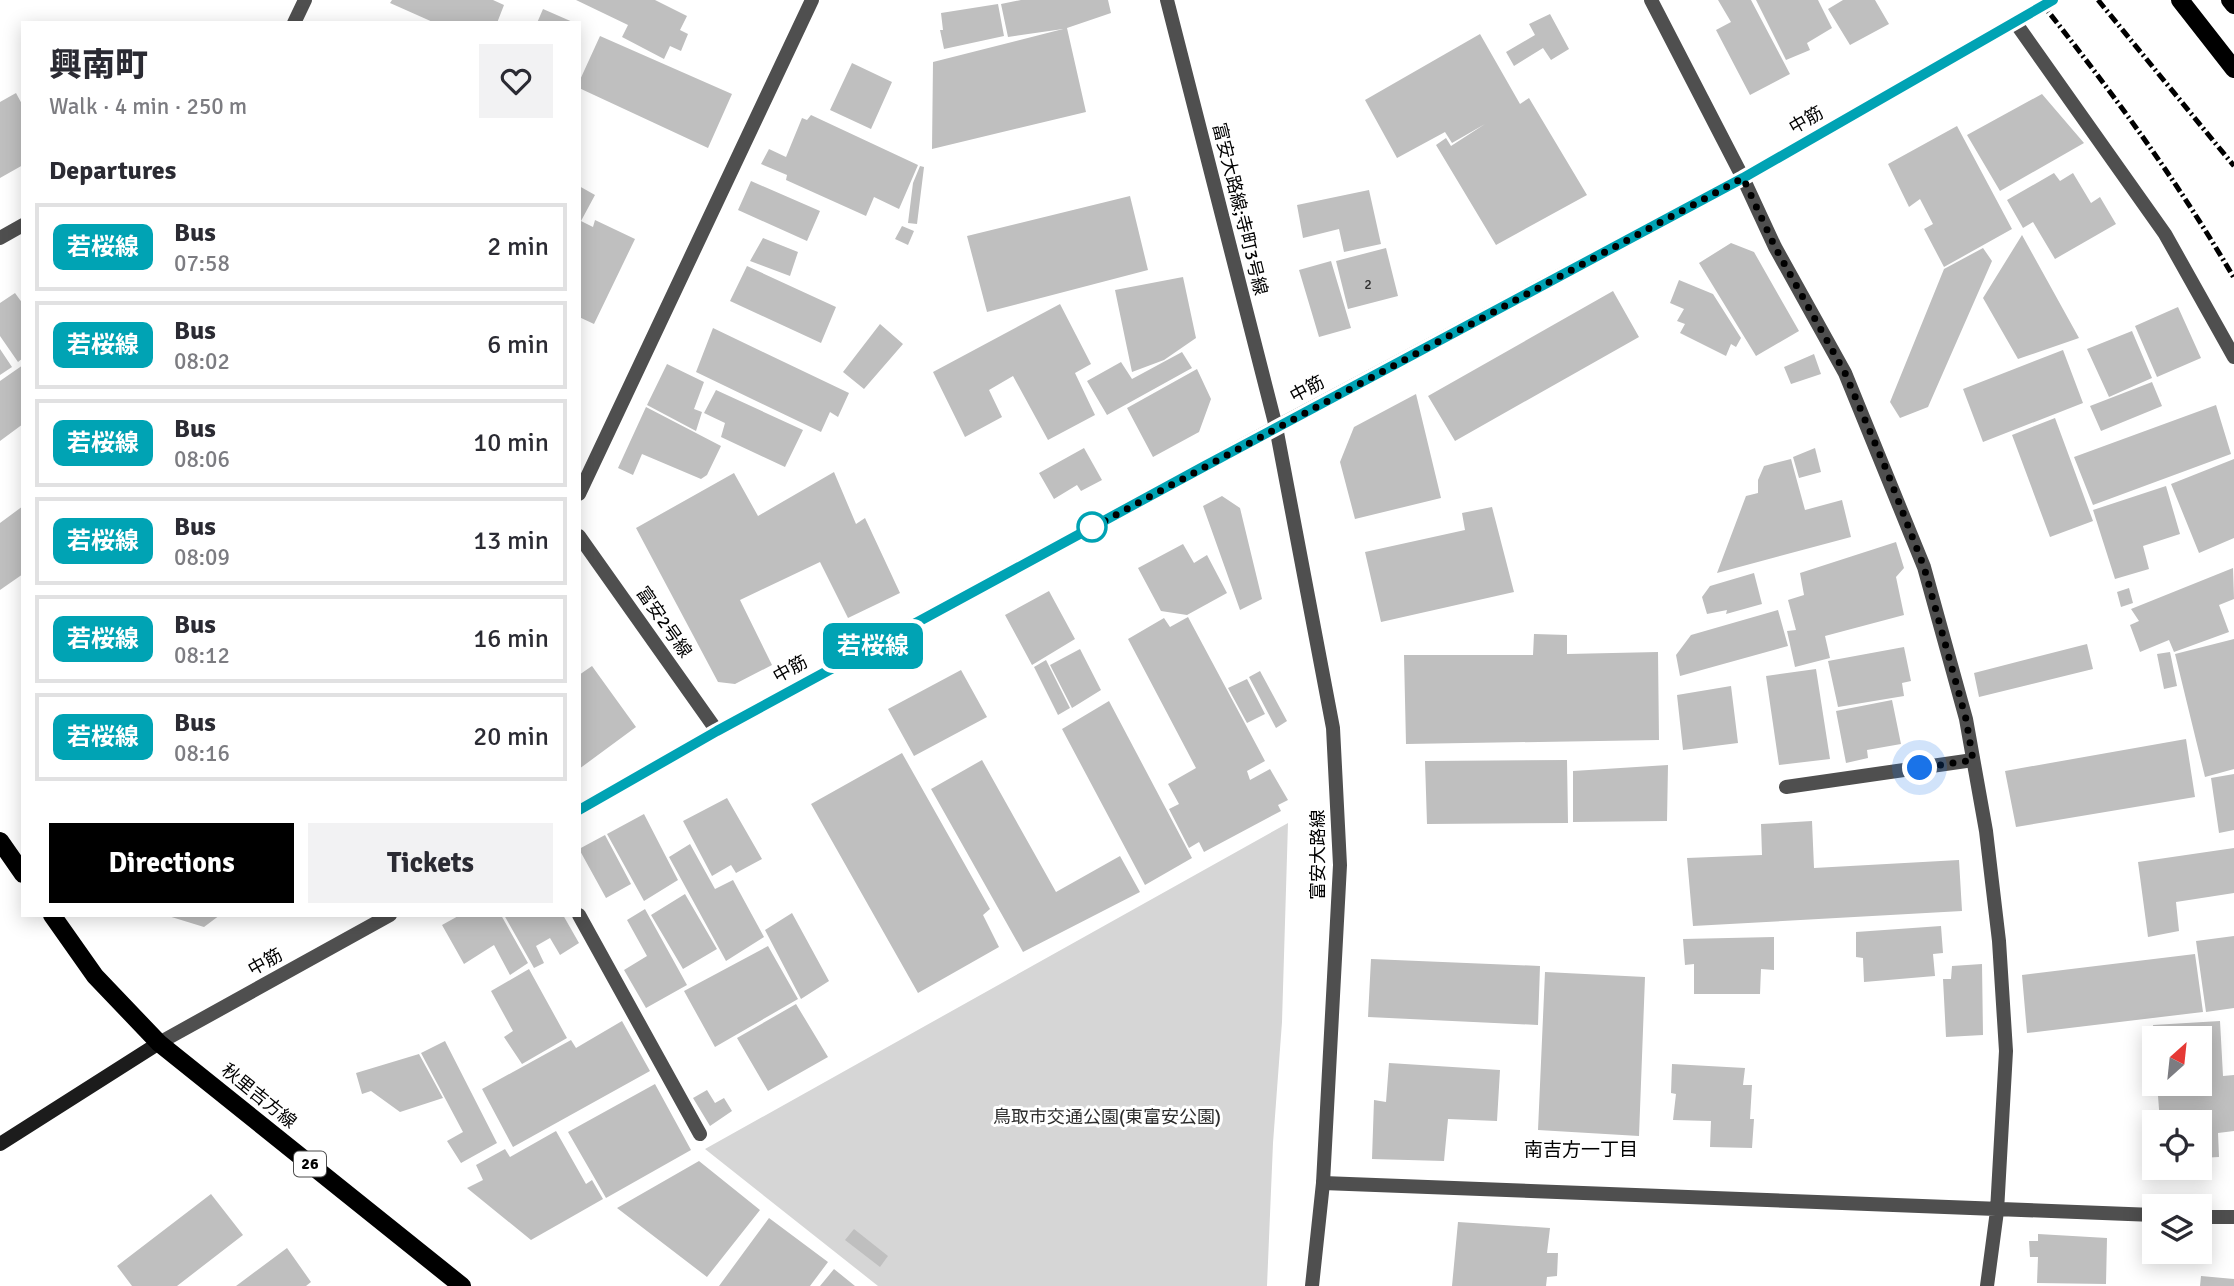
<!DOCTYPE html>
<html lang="en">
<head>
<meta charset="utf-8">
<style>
	body { margin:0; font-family:Signika,"Noto Sans JP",sans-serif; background:#f2f2f3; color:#2b2b33; height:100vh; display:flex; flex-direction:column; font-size:26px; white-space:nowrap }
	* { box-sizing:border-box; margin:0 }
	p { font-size:23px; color:#7c7c81 }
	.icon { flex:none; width:38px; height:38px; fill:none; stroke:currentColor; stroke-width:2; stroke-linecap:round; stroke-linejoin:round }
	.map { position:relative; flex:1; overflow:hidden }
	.drawer { position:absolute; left:21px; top:21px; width:560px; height:896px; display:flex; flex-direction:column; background:#fff; border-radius:0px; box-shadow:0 4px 18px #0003 }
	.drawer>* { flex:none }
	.badge { padding:0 14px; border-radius:10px; font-size:24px; line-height:46px }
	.needle { width:46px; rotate:27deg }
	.tools { position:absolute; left:2142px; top:1026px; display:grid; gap:14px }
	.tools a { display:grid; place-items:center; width:70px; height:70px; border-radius:0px; background:#fff; box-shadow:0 4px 18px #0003; font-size:35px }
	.you { position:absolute; width:35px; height:35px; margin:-18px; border:5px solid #fff; border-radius:50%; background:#1a73e8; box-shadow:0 0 0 10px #1a73e833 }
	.map>.badge { position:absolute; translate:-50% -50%; box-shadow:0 0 0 4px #fff }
	h2 { padding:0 28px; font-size:26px; line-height:63px }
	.round { display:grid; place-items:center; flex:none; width:74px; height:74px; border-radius:0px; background:#f2f2f3 }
	.overview { display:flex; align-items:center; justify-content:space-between; height:119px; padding:0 28px }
	h1 { font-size:33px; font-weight:800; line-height:52px }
	.button { display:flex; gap:14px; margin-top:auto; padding:14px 28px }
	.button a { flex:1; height:80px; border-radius:0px; background:#000; color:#fff; font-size:28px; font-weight:800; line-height:80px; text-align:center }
	.button a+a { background:#f2f2f3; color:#2b2b33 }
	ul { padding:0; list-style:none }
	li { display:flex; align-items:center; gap:21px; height:88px; margin:0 14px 10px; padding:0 14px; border:4px solid #e1e1e2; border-radius:0px }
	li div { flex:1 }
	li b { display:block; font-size:26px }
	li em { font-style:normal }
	li .badge { min-width:77px; font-weight:700; text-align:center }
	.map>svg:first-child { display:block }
	.green { fill:#d6d6d6 }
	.building { fill:#bfbfbf }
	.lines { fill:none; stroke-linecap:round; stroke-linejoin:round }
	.service { stroke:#4f4f4f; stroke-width:14 }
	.minor { stroke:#4f4f4f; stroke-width:14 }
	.tertiary { stroke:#4f4f4f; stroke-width:14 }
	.secondary { stroke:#1c1c1c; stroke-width:14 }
	.primary { stroke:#000; stroke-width:18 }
	.rail { stroke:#000; stroke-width:5; stroke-dasharray:10 3.5 2 3.5; stroke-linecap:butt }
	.line-casing { stroke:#fff; stroke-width:16 }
	.line { stroke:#00a3b4; stroke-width:10 }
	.walk { stroke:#000; stroke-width:7; stroke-dasharray:0 12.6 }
	.stop-dot { fill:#fff; stroke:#00a3b4; stroke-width:3.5 }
	.labels { text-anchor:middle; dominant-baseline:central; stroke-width:6; stroke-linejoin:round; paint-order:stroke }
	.number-label { font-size:14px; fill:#303030 }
	.shield { fill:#fff; stroke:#4c4c4c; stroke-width:2 }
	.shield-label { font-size:16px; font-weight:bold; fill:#000 }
	.street-label { font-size:18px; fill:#000; stroke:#fff }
	.park-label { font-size:18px; fill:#2d2d2d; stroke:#fff }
	.neighbourhood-label { font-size:19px; fill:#000; stroke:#fff }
</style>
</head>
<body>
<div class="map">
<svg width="2234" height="1286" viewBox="0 0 2234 1286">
	<rect width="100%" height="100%" fill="#fff"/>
	<path class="green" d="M1288,823l-6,199 -9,121 -6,143h-389l-173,-137z"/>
	<path class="building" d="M392,0h101l11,5 -7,18h-62l-45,-20z
		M576,0h79l32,16 -7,14 8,4 -7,17 -11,-5 -6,13 -42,-22 6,-12z
		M1021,0h87l3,13 -44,15 19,84 -154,37 1,-87 130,-33 -55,8 -7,-33z
		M1718,0h33l39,74 -40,21 -34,-65 15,-8z
		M1756,0h62l14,28 -25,15 3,7 -24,10z
		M1843,0h32l14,24 -39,21 -22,-36z
		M998,4l6,32 -60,13 -4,-19h3l-2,-17z
		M543,9l32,14h-38z
		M1550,14l19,35 -18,11 -8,-12 -29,18 -8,-14 29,-17 -6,-11z
		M1480,34l40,70 9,-6 58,97 -91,50 -60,-100 10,-7 5,8 34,-22 -33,19 -7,-11 -48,26 -32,-58z
		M600,36l132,58 -24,54 -129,-60v-6z
		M852,63l40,19 -21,47 -41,-19z
		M16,93l7,13v59l-23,13v-76z
		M2042,94l42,49 -84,48 -33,-56z
		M811,115l107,50 -19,44 -25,-12 -8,19 -80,-36 1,-5 -26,-11 8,-15 17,8 16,-39 5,2z
		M1957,126l55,103 -68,38 -20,-38 9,-5 -13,-25 -11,8 -21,-43z
		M920,166l4,1 -7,57 -9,-1 5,-40z
		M2054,173l6,8 13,-8 18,30 9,-6 16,27 -61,35 -22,-37 -10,6 -16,-28z
		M751,181l69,30 -13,30 -69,-31z
		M579,186l16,9 -14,26 12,6 2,-7 40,19 -41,85 -15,-7z
		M1369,190l12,54 -37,8 -5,-23 -36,9 -6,-33z
		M1130,196l18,74 -161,42 -20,-76z
		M902,226l12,5 -6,14 -13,-6z
		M2022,235l57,103 -61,21 -35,-61z
		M763,238l35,14 -8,24 -40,-15z
		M1731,243l23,9 45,79 -43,25 -57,-93z
		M1386,248l12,48 -50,13 -12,-48z
		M1983,248l9,13 -64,146 -28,11 -10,-16 54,-133z
		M1331,261l20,67 -32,9 -20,-67z
		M747,266l89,41 -15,36 -91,-42z
		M1183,277l13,61 -32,22 -32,12 -17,-82z
		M1679,280l34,14 28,44 -5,9 -5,-3 -5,12 -46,-23 5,-9 -8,-3 7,-12 -14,-6z
		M1613,291l26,46 -184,104 -27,-45z
		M15,293l8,11v54l-5,4 -18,-26v-33z
		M1060,304l31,60 -16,9 20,42 -47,25 -35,-64 -24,14 13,27 -37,20 -32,-65z
		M2178,307l23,51 -44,19 -22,-51z
		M880,324l23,20 -39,45 -21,-17z
		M713,328l136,65 -11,24 -8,-5 -9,20 -125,-60z
		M2132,331l20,47 -43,19 -22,-48z
		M0,349l12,18 -12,8z
		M2063,350l20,53 -100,39 -20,-53z
		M1182,352l10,16 -85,47 -20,-34 34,-19 11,17z
		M1814,354l7,20 -30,10 -7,-17z
		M667,364l37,18 -10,27 8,3 -6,19 -49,-26z
		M23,365v59l-23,17v-60z
		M1197,369l14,30 -12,33 -46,25 -26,-49z
		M2152,382l10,24 -61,25 -11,-25z
		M716,390l87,40 -18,37 -64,-30 4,-14 -21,-10z
		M1416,394l25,104 -86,21 -15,-57 14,-35z
		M2216,405l15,49 -138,51 -19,-48z
		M646,407l75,39 -14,29 -6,4 -59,-25 -9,21 -15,-7z
		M2055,418l38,103 -43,16 -38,-102z
		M1084,448l18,32 -21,11 -4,-6 -23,14 -15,-26z
		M1815,448l6,24 -22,6 -6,-21z
		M1791,459l14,51 37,-10 9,37 -134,36 29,-77 12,-3v-13l6,-14z
		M2234,459v79l-35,15 -28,-69z
		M834,472l22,52 9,-6 35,75 -52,25 -28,-56 -80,38 32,65 -37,19 -17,-2 -82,-154 98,-55 24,43z
		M2166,486l14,48 -37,12 6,23 -34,10 -22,-69z
		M1222,496l18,12 22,91 -22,11 -37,-104z
		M23,506v68l-23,16v-67z
		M1492,507l22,85 -133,30 -16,-70 100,-22 -3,-17z
		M1896,542l8,26 -8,9 8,38 -79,21 5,22 -35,9 -8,-36 9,-1 -8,-30 16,-5 -4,-22z
		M1183,544l11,19 13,-8 20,38 -40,22 -26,-4 -23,-43z
		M2233,568l1,31 -15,6 10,27 -55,20 -5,-12 -29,12 -10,-27 9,-4 -8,-12z
		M1754,573l8,31 -36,10 1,-4 -20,4 -5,-17 8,-11z
		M2129,588l4,15 -12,4 -4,-15z
		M1049,591l26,48 -43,26 -27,-50z
		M1778,610l10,36 -108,30 -4,-21 15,-20z
		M1188,617l77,144 -18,10 3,9 20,-11 18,31 -10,5 3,6 -77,41 -5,-10 -10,6 -20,-39 10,-5 -11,-20 28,-16 -68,-129 36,-21 6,9z
		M1534,634l33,1v19l91,-2 1,88 -253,4 -2,-89h129z
		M2234,639v130l-29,8 -30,-123z
		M2087,644l6,25 -114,28 -5,-24z
		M1904,647l7,34 -9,2 2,13 -66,11 -10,-46z
		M1080,649l21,41 -29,18 -22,-43z
		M2170,652l7,34 -13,3 -7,-35z
		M1046,660l24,48 -12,7 -24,-48z
		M592,666l44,61 -57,42v-94z
		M1816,669l14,90 -51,6 -13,-89z
		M961,670l26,47 -73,39 -26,-47z
		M1260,671l27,50 -11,7 -27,-51z
		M1247,679l18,35 -18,9 -19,-35z
		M1731,686l7,57 -55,7 -6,-55z
		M1892,700l9,44 -34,6 1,8 -22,5 -10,-52z
		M1109,701l83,157 -47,27 -83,-156z
		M2186,739l9,58 -179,30 -11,-56z
		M902,753l88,156 -7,6 16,32 -81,46 -107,-189z
		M982,760l74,132 64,-36 20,36 -117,60 -92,-163z
		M1567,760l1,63 -141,1 -2,-63z
		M1668,765l-1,56 -94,1v-51z
		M2234,774v56l-15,3 -8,-55z
		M727,798l35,61 -26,14 -5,-8 -19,11 -29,-55z
		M644,814l34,66 -34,21 -37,-67z
		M1812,821l2,47 145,-8 3,51 -269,15 -6,-68 75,-3 -1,-31z
		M605,835l26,49 -25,14 -27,-49z
		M690,844l25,45 18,-9 31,57 -38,24 -57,-104z
		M2234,848v45l-58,9 3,29 -31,6 -10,-75z
		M685,894l32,55 -34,20 -32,-54z
		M645,909l42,76 -41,23 -22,-38 23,-14 -20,-36z
		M792,913l37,68 -28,18 -36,-69z
		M165,915h55l-16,12z
		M460,915h41l27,48 -18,12 -16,-30 -30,19 -22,-39z
		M504,915h59l16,28 -19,12 -10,-17 -14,8 8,17 -10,5z
		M1941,926l2,27 -10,1 2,22 -71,6 -1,-24 -7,-1v-25z
		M2234,936v72l-28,4 -10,-71z
		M1774,937v33l-13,-1 -1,25h-66v-30l-9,1 -2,-26z
		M768,946l30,53 -83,48 -31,-56z
		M2195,954l8,58 -176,21 -5,-58z
		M1371,959l169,7 -2,59 -170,-8z
		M1982,964l1,71 -37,2 -3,-58h8l1,-13z
		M529,969l38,69 -45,26 -18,-27 9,-6 -22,-40z
		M1545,972l100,5 -6,159 -101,-6z
		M796,1004l32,53 -60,34 -31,-53z
		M622,1021l28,50 -137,76 -31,-58 89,-49 5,8z
		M2220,1021l3,55 11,-1v56l-16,2 1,24 -19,1v-36h-40l-3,-39h43v-45h-46l-1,-13z
		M445,1041l52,102 -36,20 -14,-22 16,-9 -42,-79z
		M419,1054l24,44 -43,14 -29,-21 -9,3 -6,-21z
		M1389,1063l111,7 -3,51 -49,-2 -4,42 -72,-2 2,-59 12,2z
		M1672,1064l73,4 -2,17h9l-2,34h4l-2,29 -42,-1 1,-26 -38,-1 3,-26 -5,-1z
		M655,1084l36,66 -85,48 -38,-66z
		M707,1090l8,13 9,-5 8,13 -22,15 -17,-28z
		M556,1131l30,53 6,-4 11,19 -72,41 -64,-52 16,-8 -7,-15 29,-16 5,8z
		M699,1161l61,49 -53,67 -90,-69z
		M211,1194l32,41 -66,51h-45l-15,-20z
		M769,1218l59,44 -18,24h-91z
		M1458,1222l92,6 -3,25h11l-1,23 -10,1 -1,9h-94z
		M854,1229l34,27 -8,11 -35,-27z
		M2038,1234l69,4 -1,46 -69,-1 1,-26h-8l-1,-16h9z
		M287,1248l24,34 -5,4h-70z
		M834,1269l21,17h-35z
		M2201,1276l33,3v7h-34z"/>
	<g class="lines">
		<path class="service" d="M1786,787l187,-27"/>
		<path class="minor" d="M1651,0l92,178 32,69 70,126 79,194 42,152 20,112 13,110 7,110 -9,160 -10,75
			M2015,22l150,212 69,123
			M294,23l11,-23
			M0,238l23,-13
			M579,494l233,-494
			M579,536l138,195
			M579,915l121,219
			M1323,1183l831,32
			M2200,1217h34"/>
		<path class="tertiary" d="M1167,0l109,427 57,301 7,137 -17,318 -11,103
			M579,810l138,-79 559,-304 467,-249 310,-178
			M159,1043l231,-128"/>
		<path class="secondary" d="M0,1144l159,-101"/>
		<path class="primary" d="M2180,0l54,69
			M2230,0l4,5
			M0,841l23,33
			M52,915l43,61 64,67 303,243"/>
		<path class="rail" d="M2039,0c71,89 138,180 195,278
			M2098,0l136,166"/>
	</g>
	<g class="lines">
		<defs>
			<path id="line" d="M579,810l138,-79 486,-264 540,-289 310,-178"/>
		</defs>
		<use href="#line" class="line-casing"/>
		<use href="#line" class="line"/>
		<path class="walk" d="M1092,527l-10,6 661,-355 32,69 70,126 41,96 38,98 42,152 7,41 -53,8"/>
	</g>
	<circle class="stop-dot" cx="1092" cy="527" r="14"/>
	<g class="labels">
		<g class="number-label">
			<text x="1368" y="284">2</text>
		</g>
		<rect class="shield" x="294" y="1151.5" width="32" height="25" rx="5"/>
		<g class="shield-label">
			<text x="310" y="1164">26</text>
		</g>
		<g class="street-label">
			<text transform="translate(1806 120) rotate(-30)">中筋</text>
			<text transform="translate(1240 209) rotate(76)">富安大路線;寺町3号線</text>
			<text transform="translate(1307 389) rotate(-28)">中筋</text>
			<text transform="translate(664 622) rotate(55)">富安2号線</text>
			<text transform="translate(790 669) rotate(-29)">中筋</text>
			<text transform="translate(1318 855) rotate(-90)">富安大路線</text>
			<text transform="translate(265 962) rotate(-29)">中筋</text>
			<text transform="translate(259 1096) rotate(39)">秋里吉方線</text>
		</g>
		<g class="park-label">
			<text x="1107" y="1117">鳥取市交通公園(東富安公園)</text>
		</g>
		<g class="neighbourhood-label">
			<text x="1581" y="1150">南吉方一丁目</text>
		</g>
	</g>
</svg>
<div class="tools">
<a><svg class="needle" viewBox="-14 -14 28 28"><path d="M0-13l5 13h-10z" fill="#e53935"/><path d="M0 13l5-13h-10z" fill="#7c7c81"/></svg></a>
<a><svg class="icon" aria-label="locate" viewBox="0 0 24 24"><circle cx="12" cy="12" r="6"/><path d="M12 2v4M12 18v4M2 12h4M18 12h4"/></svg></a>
<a><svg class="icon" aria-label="layers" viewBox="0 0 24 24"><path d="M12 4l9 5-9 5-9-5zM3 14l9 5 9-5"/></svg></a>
</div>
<div class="you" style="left:1920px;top:768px"></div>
<b class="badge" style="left:873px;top:646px;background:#00a3b4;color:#fff">若桜線</b>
<section class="drawer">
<div class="overview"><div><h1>興南町</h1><p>Walk · 4 min · 250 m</p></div><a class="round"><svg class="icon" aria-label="heart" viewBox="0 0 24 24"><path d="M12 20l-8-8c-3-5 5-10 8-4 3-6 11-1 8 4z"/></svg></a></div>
<h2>Departures</h2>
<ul>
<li><span class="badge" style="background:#00a3b4;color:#fff">若桜線</span><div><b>Bus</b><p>07:58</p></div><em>2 min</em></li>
<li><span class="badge" style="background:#00a3b4;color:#fff">若桜線</span><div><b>Bus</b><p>08:02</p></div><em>6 min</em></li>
<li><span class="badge" style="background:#00a3b4;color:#fff">若桜線</span><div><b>Bus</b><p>08:06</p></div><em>10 min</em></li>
<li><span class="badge" style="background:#00a3b4;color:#fff">若桜線</span><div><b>Bus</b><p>08:09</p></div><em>13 min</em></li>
<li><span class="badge" style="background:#00a3b4;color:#fff">若桜線</span><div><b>Bus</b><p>08:12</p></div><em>16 min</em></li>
<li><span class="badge" style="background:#00a3b4;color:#fff">若桜線</span><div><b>Bus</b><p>08:16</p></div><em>20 min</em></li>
</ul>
<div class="button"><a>Directions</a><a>Tickets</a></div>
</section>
</div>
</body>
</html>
